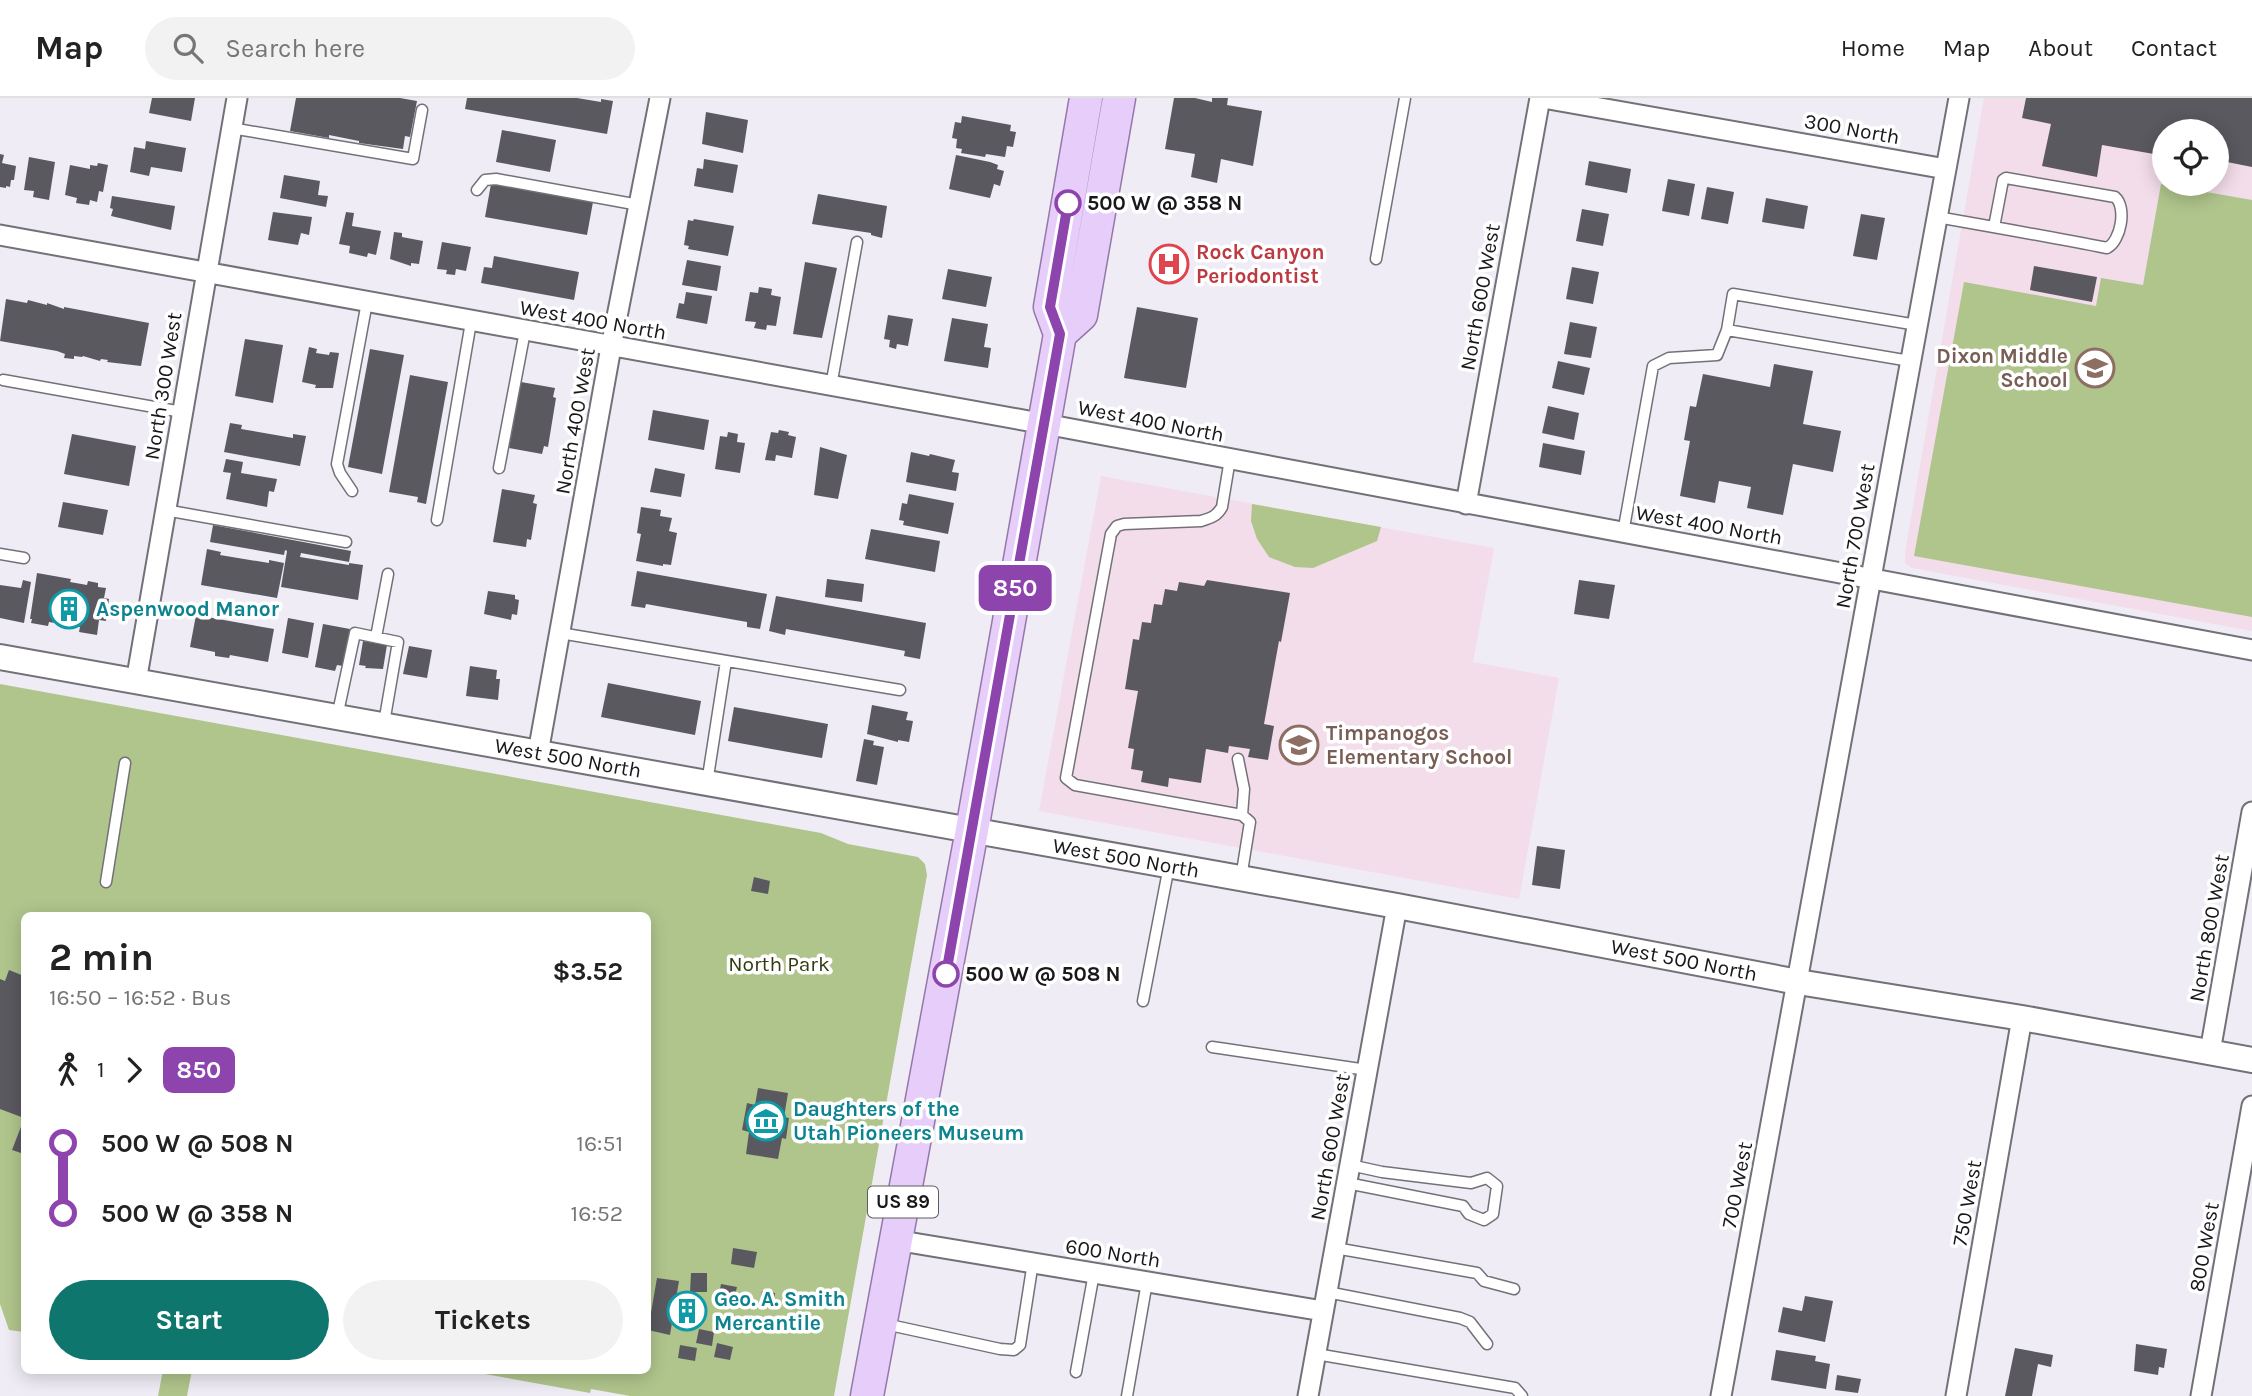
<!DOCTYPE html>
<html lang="en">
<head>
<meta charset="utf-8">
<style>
	body { margin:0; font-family:Karla,sans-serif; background:#f2f2f2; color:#222; height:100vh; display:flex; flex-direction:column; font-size:26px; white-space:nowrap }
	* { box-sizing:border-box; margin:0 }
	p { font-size:23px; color:#767676 }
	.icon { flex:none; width:38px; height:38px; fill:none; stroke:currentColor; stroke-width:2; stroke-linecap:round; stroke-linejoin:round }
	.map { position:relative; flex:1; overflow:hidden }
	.side { position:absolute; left:21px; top:814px; width:630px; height:462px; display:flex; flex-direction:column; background:#fff; border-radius:10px; box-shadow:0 4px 18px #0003 }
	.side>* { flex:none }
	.badge { padding:0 14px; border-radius:10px; font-size:24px; line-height:46px }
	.buttons { position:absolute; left:2152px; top:21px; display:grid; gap:14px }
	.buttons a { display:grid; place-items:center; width:77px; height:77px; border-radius:50%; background:#fff; box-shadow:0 4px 18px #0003; font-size:35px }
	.map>.badge { position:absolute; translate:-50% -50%; box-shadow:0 0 0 4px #fff }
	.legs { display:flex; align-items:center; gap:10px; height:77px; padding:0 28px; font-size:23px }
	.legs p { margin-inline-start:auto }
	.headline { display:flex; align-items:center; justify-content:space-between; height:119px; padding:0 28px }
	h1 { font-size:38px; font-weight:700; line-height:52px }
	.action { display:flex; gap:14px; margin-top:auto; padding:14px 28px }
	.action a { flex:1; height:80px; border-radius:42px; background:#0f766e; color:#fff; font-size:28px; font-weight:700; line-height:80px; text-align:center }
	.action a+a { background:#f2f2f2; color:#222 }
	ul { padding:0 28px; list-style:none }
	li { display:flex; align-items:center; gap:24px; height:70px; font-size:26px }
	li i { display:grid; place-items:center; width:10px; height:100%; margin:0 9px; background:currentColor }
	li i::after { content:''; width:18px; height:18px; margin:-9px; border:5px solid; border-radius:50%; background:#fff }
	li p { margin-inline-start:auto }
	li:first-child i { background:linear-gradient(#0000 50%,currentColor 0) }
	li:last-child i { background:linear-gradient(currentColor 50%,#0000 0) }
	header { display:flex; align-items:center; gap:42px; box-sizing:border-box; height:98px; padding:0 35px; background:#fff; border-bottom:2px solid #e0e0e0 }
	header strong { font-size:33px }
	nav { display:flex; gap:38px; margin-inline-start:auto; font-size:24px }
	.search { width:490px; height:63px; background:#f2f2f2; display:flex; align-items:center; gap:18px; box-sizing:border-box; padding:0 24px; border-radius:38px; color:#767676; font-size:26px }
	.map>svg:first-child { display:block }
	.education { fill:#f3ddea; fill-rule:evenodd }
	.green { fill:#b0c58c }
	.building { fill:#5b5960 }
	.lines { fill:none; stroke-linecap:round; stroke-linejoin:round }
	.service-casing { stroke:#737178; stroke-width:13 }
	.minor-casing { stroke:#737178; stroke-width:23 }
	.tertiary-casing { stroke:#737178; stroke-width:28 }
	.primary-casing { stroke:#9478a9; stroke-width:35 }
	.service { stroke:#fff; stroke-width:10 }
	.minor { stroke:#fff; stroke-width:19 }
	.tertiary { stroke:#fff; stroke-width:24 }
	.primary { stroke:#e7cdfa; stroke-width:32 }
	.line-1-casing { stroke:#fff; stroke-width:16 }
	.line-1 { stroke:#8e44ad; stroke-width:10 }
	.stop-1-dot { fill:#fff; stroke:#8e44ad; stroke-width:3.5 }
	.labels { text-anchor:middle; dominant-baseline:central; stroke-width:7; stroke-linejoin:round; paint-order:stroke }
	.shield { fill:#fff; stroke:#5d5d5f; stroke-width:2 }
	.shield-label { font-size:19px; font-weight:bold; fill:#18181b }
	.street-label { font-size:21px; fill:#18181b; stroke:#fff }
	.stop-label { font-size:21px; font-weight:bold; fill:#18181b; stroke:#fff; text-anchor:start }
	.health-label { font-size:21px; font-weight:bold; fill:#be3a42; stroke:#fff; text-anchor:start }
	.education-label { font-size:21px; font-weight:bold; fill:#785e54; stroke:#fff; text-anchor:end }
	.culture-label { font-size:21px; font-weight:bold; fill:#0d838f; stroke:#fff; text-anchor:start }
	.park-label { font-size:21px; fill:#2f3c10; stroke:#fff }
</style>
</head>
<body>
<header>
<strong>Map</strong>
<div class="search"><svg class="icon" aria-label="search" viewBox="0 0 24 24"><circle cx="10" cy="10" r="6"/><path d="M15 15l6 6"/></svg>Search here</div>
<nav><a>Home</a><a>Map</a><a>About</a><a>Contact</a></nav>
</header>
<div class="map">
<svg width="2252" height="1298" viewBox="0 0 2252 1298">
	<rect width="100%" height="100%" fill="#efecf5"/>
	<path class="education" d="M1984,0h268v533l-340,-63 -7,-5v-11zM2165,33h52v53h-52z
		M1101,378l393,72 -21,114 86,16 -40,221 -480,-88z"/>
	<path class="green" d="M2161,86l91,16v417l-338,-61 50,-274 132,24 5,-28 42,7z
		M1252,406l129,23 -4,14 -64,27 -18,-1 -26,-10 -12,-18 -6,-18z
		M0,586l821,149 27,11 70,13 7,7 2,11 -93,521h-204l-39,-7 -1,4 -127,-23h185v-455h-624v417l-15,-2 -9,-26z
		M163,1272h29l-5,26h-29z"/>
	<path class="building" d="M152,0h43l-4,23 -42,-8z
		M296,0h104l17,3 -7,36 -5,-1 -2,13 -44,-6v-2l-30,-6v3l-39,-7z
		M467,0h110l24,4v-3l12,2 -6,33 -142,-25z
		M1174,0h21l17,4v-4h16l-1,7 35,6 -9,55 -32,-7 -4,24 -26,-6 4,-23 -30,-5z
		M2026,0h226v69l-35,-7v-29h-52v20l-10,-2 -1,5 -52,-9 -5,32 -55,-11 9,-42 -29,-6z
		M706,14l42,8 -5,33 -41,-9z
		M962,18l49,9 -1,6 6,1 -3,15 -6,-1 -2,11 -19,-3 -1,3 -24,-4 1,-4 -6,-1 1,-9 -5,-1 3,-16 6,1z
		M502,32l54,10 -6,32 -54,-10z
		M146,43l40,7 -4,24 -31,-5 -2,9 -19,-4 4,-25 11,2z
		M0,56l4,1 -2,8 14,3 -2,14h-3l-1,7 -4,-1v2l-6,-1z
		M956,57l34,7 8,3 -1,4 7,2 -4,15 -6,-2 -4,14 -41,-9z
		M29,59l26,5 -6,38 -16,-3 1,-6 -10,-1z
		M704,61l34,6 -5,28 -39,-7 3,-18 6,1z
		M1589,63l42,8 -4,24 -42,-8z
		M98,65l10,2 -5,27 -4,-1 -2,11 -7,-2 -1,5 -13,-2 1,-5 -12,-3 5,-30 20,4v-4l7,1z
		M284,77l36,6 -2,14 10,1 -2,11 -46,-9z
		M1668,81l27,5 -6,32 -27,-5z
		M491,86l102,18 -6,33 -102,-18z
		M1707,89l27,5 -6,32 -27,-5z
		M818,96l69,12 -5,32 -11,-3v-2l-59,-9z
		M112,98l63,10 -4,24 -60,-14 2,-7 -3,-1z
		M1766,100l42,8 -4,23 -42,-7z
		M1582,111l27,5 -6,32 -27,-5z
		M273,114l39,5 -3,18 -8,-2 -3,12 -30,-5z
		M346,114l8,1 -2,13 29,5 -5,24 -8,-2 -1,4 -18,-4 1,-7 -11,-2z
		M1861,116l24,4 -8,42 -24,-4z
		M694,121l40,7 -6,30 -40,-7 1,-3 -5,-1 4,-25 5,1z
		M394,134l8,1v4l21,4 -4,23 -8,-1v3l-21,-7z
		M442,144l29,5 -5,24 -10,-2 -1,6 -9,-1 1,-4 -10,-1z
		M494,158l85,16 -5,28 -93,-17 3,-16 8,1z
		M687,162l34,6 -4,25 -35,-6z
		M805,164l32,6 -15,70 -29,-4z
		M2034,168l63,11 -5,25 -62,-12z
		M1572,169l27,5 -6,32 -27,-5z
		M948,171l44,8 -6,30 -44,-8z
		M759,189l13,2 -1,6 10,2 -5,29 -9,-1 -1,5 -12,-2 2,-6 -11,-1 5,-29 8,1z
		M686,194l26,4 -5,28 -31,-6 3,-15 5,1z
		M6,201l21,4 1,-3 19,5v-2l17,6v-2l85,16 -8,43 -34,-4 1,-2 -7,-1 -1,2 -17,-5 -1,1 -8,-1v3l-10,-1 1,-4 -8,-3 -57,-10z
		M1137,209l61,11 -12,70 -62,-10z
		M888,217l25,4 -5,27 -11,-2 -1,5 -7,-2 1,-7 -6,-1z
		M952,220l36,6 -4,23 7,1 -3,20 -44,-7z
		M1570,224l27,5 -6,31 -27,-4z
		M245,241l38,6 -10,58 -38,-7z
		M309,249l8,2 -1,4 13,2 1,-3 9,1 -6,35h-18l1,-3 -14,-3z
		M370,251l34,6 -22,119 -34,-7z
		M1558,263l32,7 -6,27 -32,-7z
		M1774,266l39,7 -10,53 38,7 -8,41 -40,-8 -10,51 -36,-7 4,-21 -32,-6 -4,22 -35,-7 10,-55 -6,-1 6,-34 6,1 7,-33 67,13z
		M410,277l38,7 -22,122 -9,-2 1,-5 -29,-5z
		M521,284l34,6 -2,9 3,1 -8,49 -4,-1 -2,8 -33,-6z
		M1548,308l31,7 -5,27 -32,-7z
		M653,312l56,10 -5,30 -56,-10z
		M230,325l12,2 -1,4 52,9v-4l13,2 -6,30 -76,-14z
		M779,332l10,2 -1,3 8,2 -4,21 -16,-3 -1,6 -10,-1 6,-28 7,1z
		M728,334l10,2 -1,8 8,1 -5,30 -25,-4 5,-33 7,1z
		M72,336l64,12 -7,40 -65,-12z
		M1543,345l42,8 -4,24 -42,-8z
		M820,349l27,8 -9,44 -24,-4z
		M911,354l18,4 1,-2 25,6 -3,12 7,1 -3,18 -50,-9z
		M226,361l17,3 -2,11 36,6 -3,13 -5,-1 -2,16 -41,-8 5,-26 -8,-1z
		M655,370l30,6 -4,23 -31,-5z
		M502,391l33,6 -2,8 4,1 -6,36 -4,-1 -1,8 -33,-5z
		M909,396l45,9 -6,31 -45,-9 1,-4 -5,-1 3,-17 5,1z
		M63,404l45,8 -5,25 -45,-8z
		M641,409l20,3 -1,6 12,2 -3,13 8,2 -6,32 -8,-1v2l-27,-5 5,-27 -4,-1z
		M213,427l138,26 -2,11 -48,-9 -1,4 49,8v-2l14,2 -5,35 -77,-13 6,-36 -2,-1 -1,5 -74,-13z
		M871,431l69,12 -5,31 -70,-13z
		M207,451l14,3 -1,3 49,8v-3l15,3 -7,35 -76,-13z
		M637,473l130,23 -7,35 -13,-2v-5l-101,-18 -1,4 -14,-2z
		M37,475l34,6 -1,3 17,3 1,-4 10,2v4l8,1 -2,10 5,1 -3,22 -7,-1 -2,15 -18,-3 1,-5 -31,-5 -1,4 -17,-3 1,-4h-2z
		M827,481l37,5 -2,18 -37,-5z
		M23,482l8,2 -7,41 -24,-5v-33l21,3z
		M1207,482l83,13 -9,49 -2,-1 -15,83 10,2 -6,34 -20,-3 2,-8 -21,-3 -1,7 -22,-4 -5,34 -32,-5 -1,9 -27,-5 2,-11 -12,-2 3,-20 -6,-1 10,-57 -13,-2 8,-50 6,1 3,-18 9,1 3,-19 8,1 3,-16 12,2 2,-9 25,4z
		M1579,482l36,5 -6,34 -35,-5z
		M488,493l27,4v4l4,1 -2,15 -5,-1 -1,6 -27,-6z
		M776,498l150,27 -6,36 -16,-3 1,-5 -119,-22 -1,6 -16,-4z
		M196,517l78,14 -6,33 -38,-7 -1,3 -14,-2v-4l-25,-5z
		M288,520l26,5 -6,35 -26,-5z
		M323,526l27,5 -7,37 -6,-1 -2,6 -20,-4z
		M363,543l24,4 -4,24 -18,-1 1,-2 -7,-1z
		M409,548l23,4 -5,28 -24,-4z
		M470,568l27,4 -1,9h4l-2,21 -32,-4z
		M608,585l93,18 -6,34 -94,-18z
		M872,607l36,7 -2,8 7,1 -4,21 -11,-2v2l-31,-8z
		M734,609l94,17 -6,34 -94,-17z
		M864,641l10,2 -1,4 11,2 -7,38 -21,-4z
		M1537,748l28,4 -5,39 -28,-4z
		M754,779l16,4 -2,13 -17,-3z
		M9,872l15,6v142l-24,-9v-130l5,2z
		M758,990l30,5 -4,24 5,1 -3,21 -4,-1 -4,21 -32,-5 3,-22 -7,-2 5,-27 8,2z
		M24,1021v35l-12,-4z
		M733,1150l24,4 -3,16 -23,-4z
		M691,1175h16v19h-17z
		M657,1180l22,3 -9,54 -22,-5z
		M721,1186l16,3 -4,16 -15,-3z
		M762,1193l13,2 -2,13 -13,-2z
		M1805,1198l28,5 -8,41 -47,-10 5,-25 19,4z
		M680,1203l17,3 -3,16 -17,-3z
		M699,1231l15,3 -2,14 -16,-3z
		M717,1245l16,4 -3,13 -16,-3z
		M2136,1246l31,5 -3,19 -5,-1 -1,8 -24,-4z
		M680,1247l17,3 -2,13 -17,-3z
		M2015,1250l38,7 -2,12 -13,-3 -6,32h-27z
		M1776,1252l40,6 -1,5 15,3 -4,25 -55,-9z
		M1837,1277l24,4 -3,14 -23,-3z"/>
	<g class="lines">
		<defs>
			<path id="service" d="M231,30l182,31 9,-49
				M477,92l8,-10 11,-1 143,26
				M1937,119c57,10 114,20 170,31 14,-7 20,-41 8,-51l-109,-19 -3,2 -9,47
				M1376,161l29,-161
				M1910,263l-183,-31 6,-36 184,31
				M3,282l179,32
				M831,288l26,-144
				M1230,361l-8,48c-5,9 -11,11 -21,14l-77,3 -7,2 -6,8 -45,244 9,7 167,30 8,7 -9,56
				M499,370l26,-137
				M352,393l-12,-18 -3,-9 30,-162
				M165,412l181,32
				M437,422l34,-198
				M1623,435l30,-167 16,-8 48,-3 10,-25
				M0,456l24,4
				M560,535l340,57
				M376,539l12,-63
				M337,619l18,-84 43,9 -14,81
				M1238,661l6,30 -2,26
				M707,685l19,-122
				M106,784l19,-119
				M1143,903l26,-135
				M1212,949l155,23
				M1347,1085l116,23 6,8 15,6 9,-6 4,-28 -10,-8 -16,5 -89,-11 -32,-7
				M1335,1150l142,25 7,8 30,8
				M1327,1194l133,26 10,4 17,22
				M885,1226l115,25 14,1 6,-5 13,-83
				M1316,1256l199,34 7,8
				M1076,1274l18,-99
				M1127,1298l20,-114"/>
			<path id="minor" d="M1543,0l403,71
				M0,137l1045,189 1207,226
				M1466,406l74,-406
				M136,584l101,-584
				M538,655l73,-406 49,-249
				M2210,954l42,-240
				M895,1142l428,71
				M1308,1298l89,-490
				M1721,1298l238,-1298
				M1956,1298l66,-378
				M2201,1298l51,-290"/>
			<path id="tertiary" d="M0,559l1397,249 401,76 224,36 230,42"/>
			<path id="primary" d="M1060,236l21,-19 38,-217
				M867,1298l105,-566 88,-496 -10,-27 36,-209"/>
		</defs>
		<use href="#service" class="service-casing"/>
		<use href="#minor" class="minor-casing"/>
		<use href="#tertiary" class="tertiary-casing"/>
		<use href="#primary" class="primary-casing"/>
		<use href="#service" class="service"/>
		<use href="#minor" class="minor"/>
		<use href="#tertiary" class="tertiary"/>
		<use href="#primary" class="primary"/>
	</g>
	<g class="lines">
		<defs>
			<path id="line-1" d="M946,876l114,-640 -10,-27 18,-104"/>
		</defs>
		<use href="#line-1" class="line-1-casing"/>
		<use href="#line-1" class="line-1"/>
	</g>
	<defs>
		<symbol id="hospital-ring" viewBox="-11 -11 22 22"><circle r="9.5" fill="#fff" stroke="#e0444e" stroke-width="1.5"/><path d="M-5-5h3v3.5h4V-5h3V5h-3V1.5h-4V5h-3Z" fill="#e0444e"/></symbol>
		<symbol id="school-ring" viewBox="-11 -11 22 22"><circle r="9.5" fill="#fff" stroke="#8d6e63" stroke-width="1.5"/><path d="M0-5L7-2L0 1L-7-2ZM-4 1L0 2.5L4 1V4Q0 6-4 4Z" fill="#8d6e63"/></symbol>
		<symbol id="building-ring" viewBox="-11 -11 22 22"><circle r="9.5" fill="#fff" stroke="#0f9aa8" stroke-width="1.5"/><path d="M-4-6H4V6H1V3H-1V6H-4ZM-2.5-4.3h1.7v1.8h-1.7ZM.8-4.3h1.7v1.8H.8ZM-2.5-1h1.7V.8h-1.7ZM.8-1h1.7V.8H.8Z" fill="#0f9aa8"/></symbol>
		<symbol id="museum-ring" viewBox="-11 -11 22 22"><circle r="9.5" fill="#fff" stroke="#0f9aa8" stroke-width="1.5"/><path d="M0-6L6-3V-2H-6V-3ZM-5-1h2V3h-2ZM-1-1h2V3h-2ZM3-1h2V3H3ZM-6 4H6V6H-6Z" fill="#0f9aa8"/></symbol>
	</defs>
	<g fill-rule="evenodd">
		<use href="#hospital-ring" x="1147" y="144" width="44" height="44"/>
		<use href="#school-ring" x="2073" y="248" width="44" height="44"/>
		<use href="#building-ring" x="47" y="489" width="44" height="44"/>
		<use href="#school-ring" x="1277" y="625" width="44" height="44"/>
		<use href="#museum-ring" x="744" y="1001" width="44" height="44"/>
		<use href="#building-ring" x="665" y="1191" width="44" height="44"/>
	</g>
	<g class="stop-1-dot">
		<circle cx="1068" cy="105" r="12"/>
		<circle cx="946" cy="876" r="12"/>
	</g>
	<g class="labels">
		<rect class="shield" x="868" y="1088.5" width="70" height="31" rx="5"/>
		<g class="shield-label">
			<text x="903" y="1104">US 89</text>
		</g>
		<g class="street-label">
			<text transform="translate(1852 31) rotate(10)">300 North</text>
			<text transform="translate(1480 199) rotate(-80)">North 600 West</text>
			<text transform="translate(593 222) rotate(10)">West 400 North</text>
			<text transform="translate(163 288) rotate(-81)">North 300 West</text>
			<text transform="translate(575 323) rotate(-80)">North 400 West</text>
			<text transform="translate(1151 323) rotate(11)">West 400 North</text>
			<text transform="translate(1709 427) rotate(10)">West 400 North</text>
			<text transform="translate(1855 438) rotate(-80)">North 700 West</text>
			<text transform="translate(568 660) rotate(10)">West 500 North</text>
			<text transform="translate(1126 760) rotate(10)">West 500 North</text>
			<text transform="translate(2209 830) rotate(-80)">North 800 West</text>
			<text transform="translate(1684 862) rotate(11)">West 500 North</text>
			<text transform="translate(1330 1049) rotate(-80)">North 600 West</text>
			<text transform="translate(1737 1087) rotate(-79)">700 West</text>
			<text transform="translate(1967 1105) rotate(-80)">750 West</text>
			<text transform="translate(2204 1149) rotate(-80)">800 West</text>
			<text transform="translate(1113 1155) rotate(9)">600 North</text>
		</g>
		<g class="stop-label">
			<text x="1087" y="105">500 W @ 358 N</text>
			<text x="965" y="876">500 W @ 508 N</text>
		</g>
		<g class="health-label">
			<text x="1196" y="154">Rock Canyon<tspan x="1196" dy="24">Periodontist</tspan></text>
		</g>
		<g class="education-label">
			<text x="2068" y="258">Dixon Middle<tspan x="2068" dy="24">School</tspan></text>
			<text x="1326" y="635" text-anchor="start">Timpanogos<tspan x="1326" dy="24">Elementary School</tspan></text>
		</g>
		<g class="culture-label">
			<text x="96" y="511">Aspenwood Manor</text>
			<text x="793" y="1011">Daughters of the<tspan x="793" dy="24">Utah Pioneers Museum</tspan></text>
			<text x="714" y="1201">Geo. A. Smith<tspan x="714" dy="24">Mercantile</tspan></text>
		</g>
		<g class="park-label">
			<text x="779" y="866">North Park</text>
		</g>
	</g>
</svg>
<div class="buttons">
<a><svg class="icon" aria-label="locate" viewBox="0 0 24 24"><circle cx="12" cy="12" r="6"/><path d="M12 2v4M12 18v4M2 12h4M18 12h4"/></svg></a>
</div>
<b class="badge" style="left:1015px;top:490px;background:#8e44ad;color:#fff">850</b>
<section class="side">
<div class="headline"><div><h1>2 min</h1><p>16:50 – 16:52 · Bus</p></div><b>$3.52</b></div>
<div class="legs"><svg class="icon" aria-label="walk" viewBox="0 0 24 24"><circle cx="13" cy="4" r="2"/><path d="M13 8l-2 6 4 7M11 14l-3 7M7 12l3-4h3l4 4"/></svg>1<svg class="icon" aria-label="forward" viewBox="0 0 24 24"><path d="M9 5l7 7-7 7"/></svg><b class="badge" style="background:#8e44ad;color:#fff">850</b></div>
<ul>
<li><i style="color:#8e44ad"></i><b>500 W @ 508 N</b><p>16:51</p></li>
<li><i style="color:#8e44ad"></i><b>500 W @ 358 N</b><p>16:52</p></li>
</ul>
<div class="action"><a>Start</a><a>Tickets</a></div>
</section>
</div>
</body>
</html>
